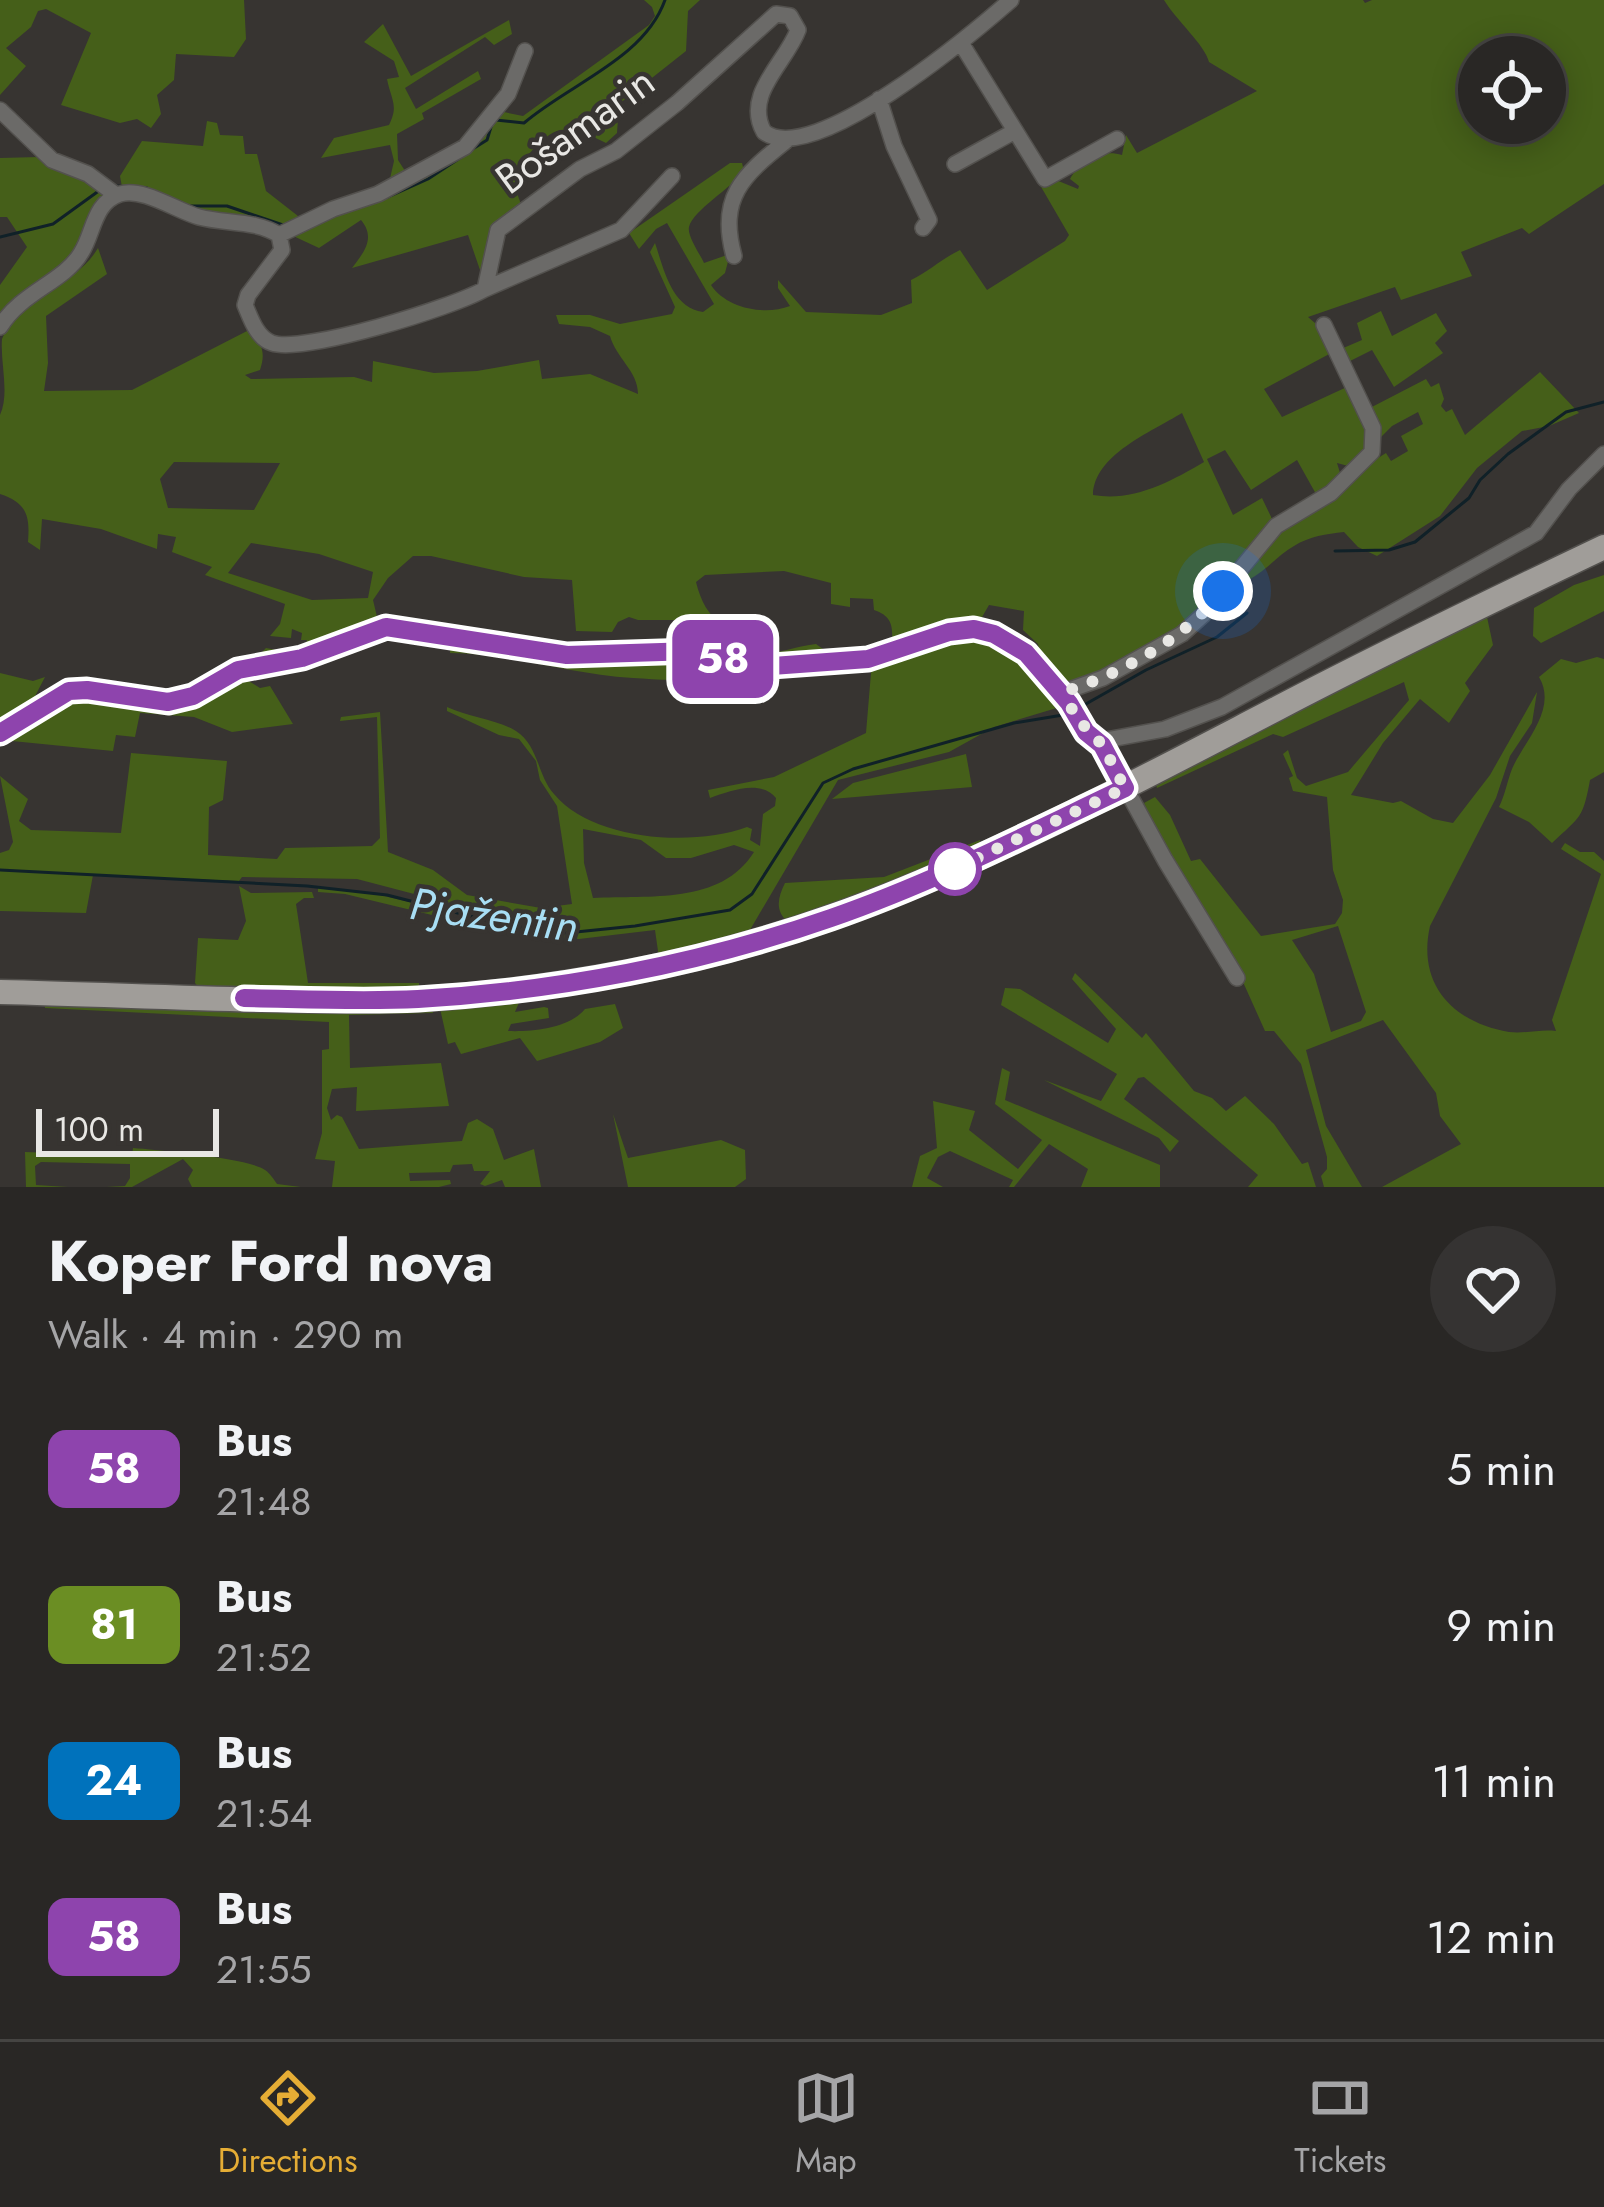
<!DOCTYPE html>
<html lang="en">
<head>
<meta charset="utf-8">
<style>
	body { margin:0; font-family:Jost,sans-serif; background:#353332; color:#f1f3f6; height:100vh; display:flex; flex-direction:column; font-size:45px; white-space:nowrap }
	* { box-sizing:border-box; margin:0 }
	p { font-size:39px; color:#a5a5a7 }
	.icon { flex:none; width:66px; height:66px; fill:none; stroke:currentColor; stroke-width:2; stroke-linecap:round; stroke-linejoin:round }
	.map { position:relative; height:1187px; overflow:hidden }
	.drawer { display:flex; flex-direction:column; background:#292725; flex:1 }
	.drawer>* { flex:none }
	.badge { padding:0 24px; border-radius:18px; font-size:42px; line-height:78px }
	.buttons { position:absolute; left:1458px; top:36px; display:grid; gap:24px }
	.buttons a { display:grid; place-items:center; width:108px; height:108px; border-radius:50%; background:#292725; box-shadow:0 6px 30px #0003,0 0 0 3px #454442; font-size:60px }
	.scale { position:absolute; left:36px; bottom:30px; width:183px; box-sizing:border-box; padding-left:12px; border:6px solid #e8e7e4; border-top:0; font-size:33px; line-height:42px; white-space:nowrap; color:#e8e7e4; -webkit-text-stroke:9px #373431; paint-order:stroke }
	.you { position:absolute; width:60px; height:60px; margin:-30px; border:9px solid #fff; border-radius:50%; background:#1a73e8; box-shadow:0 0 0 18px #1a73e833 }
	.map>.badge { position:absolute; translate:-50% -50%; box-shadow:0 0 0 6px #fff }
	.round { display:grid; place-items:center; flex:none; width:126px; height:126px; border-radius:63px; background:#353332 }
	.head { display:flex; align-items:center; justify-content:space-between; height:204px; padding:0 48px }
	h1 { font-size:57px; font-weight:700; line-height:90px }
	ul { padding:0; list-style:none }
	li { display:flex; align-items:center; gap:36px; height:156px; padding:0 48px }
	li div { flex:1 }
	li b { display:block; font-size:45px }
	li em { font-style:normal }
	li .badge { min-width:132px; font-weight:700; text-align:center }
	.tab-bar { display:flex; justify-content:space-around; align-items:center; height:168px; border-top:3px solid #454442; background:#292725; font-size:33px; color:#a5a5a7 }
	.tab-bar a { display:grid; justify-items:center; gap:6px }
	.tab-bar .active { color:#e5ad35 }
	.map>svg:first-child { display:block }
	.green { fill:#455f19; fill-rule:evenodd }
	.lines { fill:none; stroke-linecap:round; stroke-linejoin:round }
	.stream { stroke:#102128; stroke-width:3 }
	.street-casing { stroke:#53514e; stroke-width:18 }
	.primary-casing { stroke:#53514e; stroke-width:27 }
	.street { stroke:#6b6a68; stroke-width:15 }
	.primary { stroke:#a09d99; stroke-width:24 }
	.line-casing { stroke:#fff; stroke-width:27 }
	.line { stroke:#8e44ad; stroke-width:18 }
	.walk { stroke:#e8e7e4; stroke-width:12; stroke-dasharray:0 21.6 }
	.stop-dot { fill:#fff; stroke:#8e44ad; stroke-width:6 }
	.labels { text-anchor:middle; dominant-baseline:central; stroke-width:9; stroke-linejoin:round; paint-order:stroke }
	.street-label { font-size:42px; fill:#e8e7e4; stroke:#373431 }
	.water-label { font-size:45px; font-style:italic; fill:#a8def4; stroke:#373431 }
</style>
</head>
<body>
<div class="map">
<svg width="1604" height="1187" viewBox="0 0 1604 1187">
	<rect width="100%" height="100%" fill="#373431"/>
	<path class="green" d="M0,0h244l2,39 -12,18 -58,-3 -2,26 -17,15 4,19 -10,14 -14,-9 -17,4 -59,-18 30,-72 -45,-24 -8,2 -7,16 -25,21 20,18 -26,29z
		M644,0h56l-12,11 -2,40 -67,53 -2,29 -11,10c-14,-7 -29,-16 -46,-13 -17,4 -41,32 -44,49 -2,9 3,19 6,28l-35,32 -1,28 -6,3 -12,-35 -116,33c12,-16 24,-30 9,-48l-42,28 -30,-14 124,-53 86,-70 24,5 126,-91 6,-9 -3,-9z
		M1164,0h199l2,3 7,-3h232v184l-75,50 -7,-6 -61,24 11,24 -71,24 -6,-13 -87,30 15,13 10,22 -69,37 18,28 67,-31 21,47 1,17 -19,17 -15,-4 4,13 -12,13 -13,5 -19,-34 -46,30 -26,-40 -18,9 26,56 29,-17 12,25c-25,26 -43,55 -66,81 -37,42 -95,70 -148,81l-19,-24 -3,-17 -15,-14 1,-19 -35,-6 -11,19 -81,21 -5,-2c1,-17 0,-27 -18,-33l-1,-11 -23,-1v9l-19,-3v-21l-47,-12 -79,4 -9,7c5,20 12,32 26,43l1,11 16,16c24,8 51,-5 77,-8l21,15 -90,7 -30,-13 -25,-4 -1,-29h-53l-9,-3 -11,5 -6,10 -36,-1 -4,-51 -48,-3 -93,-21h-18l-25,22 -15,22 5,21 -6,8 -68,28 -53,6 15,-15 37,7 4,-15h-6l1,-7 -10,-4 -1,9 -21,-2 10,-12 5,-20 -80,-29 7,-8 -40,-15 4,-15 -18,-3 -1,15 -56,-20 -59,-10 -2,31 -12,-8c2,-26 -1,-39 -28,-48v-79c10,-22 0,-52 2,-76 18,-46 73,-51 96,-91l9,26 -61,42 2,47 -4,28 88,-1 117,-60c13,13 17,22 11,40l-15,5 6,4 103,-2 18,5 1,-21 61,12 43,-2 62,-11 3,19 48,-5 48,20c0,-23 -22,-36 -28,-58l-20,-9 -31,-3 -3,-9h34l30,9 52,-10 3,-7 -25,-55 5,-9c9,27 17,65 48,69l11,-8 -47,-81 -11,6 -17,20 -10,-16 101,-70h12l2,8c-12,17 -51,39 -55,56 -2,9 11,27 15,36l26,-9 -5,19 -14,12c15,23 53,31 79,21l-12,-18v-8l28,32 75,3 31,-12 -1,-23c19,-9 30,-21 49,-30l27,40 78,-49 4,-6 -36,-62 10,10 13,-3 22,9 1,-3 -9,-7c11,-19 31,-30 52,-24l4,-20 11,18 120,-62 -48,-29c-4,-17 -33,-42 -45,-62zM1479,57h66v66h-66zM1182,413l22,49c-34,20 -71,40 -111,33 1,-40 58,-63 89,-82zM174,462l106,1 -26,47 -86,-2 -8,-29zM251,543l68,11 54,18 -5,26 -56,2 -84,-27z
		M509,20l3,14 -18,11 -9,-8 -80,51 11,21 62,-38 3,8 -59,34 2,6 -27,15 1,26 9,14 -18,9 5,-22 -4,-16 -69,13 13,-20 55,-13c10,-20 2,-25 -2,-46l12,-2 -5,-16 -30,-19 19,-18 28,52z
		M207,121l10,2 3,12 23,1 2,18h12l9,37 32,25 -13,15 -88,-18 -75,-26 -2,-11 22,-35 61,5z
		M39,157l72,32 -33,65 -64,44 -14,18v-31l27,-38 -20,-30h-7v-59z
		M1381,311l11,25 44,-23 11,18 -12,12 8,10 -49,34 -22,-37 -26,13 -5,-14 21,-9 -5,-17z
		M1540,372l39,41 -30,13 -27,5 -45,37 -37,48 -63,40 -19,-9 -14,-15c-18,2 -34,4 -50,14 -18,10 -31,29 -51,36 6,-42 98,-101 131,-129l4,5 8,-5 5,8 17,-10 -7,-15 22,-12 -5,-12 -26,14 -14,14 -10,-31 58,-30 5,8 8,-4 5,16 -3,7 5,6 6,-3 13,26z
		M1604,575v36l-63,32 -8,-7 1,-28 40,-23z
		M1487,617l6,28 -28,38 5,8 -21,32 -29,-24 -37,44 -32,52 42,8 8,-2 32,18 20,4 37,-48 47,-83 -5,31 -22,33 -14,42 -66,128c-13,58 22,96 79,106 16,2 31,-3 47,-1l-4,-11 49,-146 -40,-25 4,-6 15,9h14l10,9v326h-222l79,-43 -21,-28 -4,-23 -53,-73 -77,30 20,76 36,61h-38l-3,-11 6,-7v-12l-26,-93 -27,-33h-9l-31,-69 -67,-109 -23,-50 11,-6 15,18 21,46 9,-2 4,5 57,72 74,-12 7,-11 1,-13 -10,-30 -6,-73 -34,-6 -4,-13 4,-2 -10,-22 5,-4 9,28 9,8 42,-14 61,-72 -5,-18 -121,55 -10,-3 -116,54 -3,-9zM1338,926l28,86 -5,9 -30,11 -17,-58 -22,-34z
		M394,631l129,20 171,2 50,18c-20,-2 -35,5 -55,8 -18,2 -38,0 -56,-1 -65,-4 -119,-24 -183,-25l1,-11 -48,-6 -29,2z
		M981,636l20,7 -5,6 6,4 9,-4 49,50v8l-66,20 -45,25 -111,28 -91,155 -88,23 -4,-28 -76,9 -53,-4 2,-5 28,1 -2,-5 -56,-10 -141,-37 -115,-2 -3,4 -146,-6 -7,38 -86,-2v-58l9,-3 4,-8 -13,-66 28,23 -9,22 12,9 90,3 10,-80 96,8 -4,39 -14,7 -1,48 69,4 8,-11 87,-2 8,-8 -3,-121 -37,4 1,-4 39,-5 8,140 45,18 34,25 74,13 31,-4 -15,-98 -17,-26 -4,-19 -17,-22 -20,-4 -52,-24v-4c21,10 52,13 69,24 23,15 21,44 38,63 39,47 139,53 193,33l5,2 -2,11 10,6 3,-32 12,-8 1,-8c-16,-19 -46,-7 -66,0l-2,-8 66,-13 92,-44 6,-72 64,-20zM583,829l58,11 25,18h25l43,-13 20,7c-33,53 -105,43 -161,46l-9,-35z
		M1597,657l7,2v113l-14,8c-7,38 -9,36 -38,63l-23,-21 -30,-15c6,-12 8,-25 13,-38 12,-28 46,-60 27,-92l22,-18 15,4z
		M0,673l33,8 12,-4 -13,25 7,4 -39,25z
		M242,677l18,11 10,-2 23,38 -61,8 -38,-15 -54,-4 -5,24 -19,-2 -3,16 -101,-10 56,-46 93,12z
		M966,754l6,33 -140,12 21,-16z
		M980,840v8l-191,75c-15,-12 -11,-26 -4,-40l99,-6z
		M239,886l12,7 61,-1 2,6h-10l-8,6 12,79h111v7h-218l-6,-7 3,-45 40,2 8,-19z
		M318,887l50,5 66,16 2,8 -91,-22 -27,-2z
		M1075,973l67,65 4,-5 48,58 18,7 14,13 19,-15 29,28 28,40 6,-2 8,25h-68l10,-12 -114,-98 -6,1 -14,21 55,42 -9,11 -11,-14 -115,-58 57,21 16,-27 -116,-69 4,-17 15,1 88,54 8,-14 -44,-50z
		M521,998l-6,14 29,-5 4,1 1,10 -38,6 -3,7c24,1 62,-3 77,-22l30,-5 8,24 -23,14 -63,19 -17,-23 -59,16 -6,-12 -7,2 -9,-40z
		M44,1000l387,5 2,8 -84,2 1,53 91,-5 8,43 -93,5 1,-24 -25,2 -5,19 4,12 6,-5 5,2 17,32 103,-8 6,-18 9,-4 16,10 11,31 30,-11 7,38h-36l-3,-7 -17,6 -5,-2 10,-13h-16l-2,-7 -19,1 -3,7 -41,1 1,8 40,-1 1,4 -12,3h-107l3,-26 -20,-2 7,-26v-83l7,-1v-27l-284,-14z
		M1002,1068l8,4 -5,28 155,65v22h-79l7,-18 -39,-25 -35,43h-5l4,-7 -63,-29 -12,6 -11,21 16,9h-31l8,-31 17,-8 -4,-47 42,10 -6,19 49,39 24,-29 -47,-36z
		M613,1114l15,44 93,-18 24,10 1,29 -11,8h-107z
		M133,1148c24,2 116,10 132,22 5,3 9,10 12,14l24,3h-109l-4,-8 5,-9 -10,-11 -51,28h-26l19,-1 5,-8v-14l-89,-2 -6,4 1,19 32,2h-42l-1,-35 107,4z"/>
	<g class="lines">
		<path class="stream" d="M496,120l28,3c45,-39 120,-64 141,-123
			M471,150l16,-10 4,-13
			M115,186l32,2
			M388,197l40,-18 35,-23
			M188,206h39l56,19
			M0,237l53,-13 47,-34
			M1335,551l54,-1 26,-8 54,-44 11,-18 28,-26 58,-42 38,-10
			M1077,709l69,-39 71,-33 30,-24
			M0,870l307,16 80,9 118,30 61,8 69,-7 95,-16 22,-16 71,-111 30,-14 161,-46 55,-9"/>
		<defs>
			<path id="street" d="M961,43l84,136 72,-40
				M879,99l15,47 35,74 -6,8
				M0,110l52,50 36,14 28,21
				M955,164l60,-33
				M279,235l54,-26 45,-15 87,-47 43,-53 17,-43
				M734,256c-16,-58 8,-80 52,-115
				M485,289l136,-59 51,-54
				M0,327c21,-35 64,-45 81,-74 13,-20 12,-50 39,-59 23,-7 57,17 79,23 26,7 57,3 80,18l3,15 -34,45 -3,10c6,14 12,33 27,38 31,11 182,-36 213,-54l13,-59 82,-61 36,-18 61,-48 99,-89 14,2 8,14c-12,33 -55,64 -34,102 48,37 208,-98 247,-132
				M1069,703l3,-14 31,-11 79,-44 21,-19 73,-89 55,-33 41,-41 1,-24 -49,-103
				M0,733l13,-5 56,-37 99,11 25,-6 45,-26 82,-17 66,-26 181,28 126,-4 23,4 28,13 124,-9 81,-27 25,-3 20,5 32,20 43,49 17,29 16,13
				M1237,978l-72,-118 -63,-115 4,-5 59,-11 57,-22 314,-174 33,-44 35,-35"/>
			<path id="primary" d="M0,992c133,3 266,11 399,8 69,-2 140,-12 208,-24 241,-39 457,-157 671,-268 107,-56 217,-109 326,-161"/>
		</defs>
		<use href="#street" class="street-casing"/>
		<use href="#primary" class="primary-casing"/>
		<use href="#street" class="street"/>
		<use href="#primary" class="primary"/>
	</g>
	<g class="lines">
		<defs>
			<path id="line" d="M0,733l69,-42 18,-1 81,12 25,-6 45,-26 64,-12 84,-31 181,28 126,-4 23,4 28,13 124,-9 81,-27 25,-3 20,5 32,19 43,50 17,29 16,13 23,43c-97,46 -193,95 -294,130 -131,46 -274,73 -413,81 -58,3 -116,0 -174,-1"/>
		</defs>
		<use href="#line" class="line-casing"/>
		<use href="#line" class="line"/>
		<path class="walk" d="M955,869l-18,8 188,-89c-8,-14 -16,-32 -24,-44 -13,-18 -29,-22 -33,-49l4,-6c58,-20 112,-51 151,-98"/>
	</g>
	<circle class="stop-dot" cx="955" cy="869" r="24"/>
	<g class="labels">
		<g class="street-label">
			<text transform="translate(575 130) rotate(-36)">Bošamarin</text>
		</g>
		<g class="water-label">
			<text transform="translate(494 915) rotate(8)">Pjažentin</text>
		</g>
	</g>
</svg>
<div class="buttons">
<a><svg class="icon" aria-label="locate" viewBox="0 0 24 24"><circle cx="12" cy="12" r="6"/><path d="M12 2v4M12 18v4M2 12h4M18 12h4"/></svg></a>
</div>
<div class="scale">100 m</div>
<div class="you" style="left:1223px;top:591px"></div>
<b class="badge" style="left:723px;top:659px;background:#8e44ad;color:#fff">58</b>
</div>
<section class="drawer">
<div class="head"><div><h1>Koper Ford nova</h1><p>Walk · 4 min · 290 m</p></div><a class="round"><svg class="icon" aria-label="heart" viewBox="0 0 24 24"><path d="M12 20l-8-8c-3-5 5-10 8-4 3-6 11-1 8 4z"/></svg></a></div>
<ul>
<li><span class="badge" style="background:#8e44ad;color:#fff">58</span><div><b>Bus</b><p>21:48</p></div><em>5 min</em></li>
<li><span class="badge" style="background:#6b8e23;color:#fff">81</span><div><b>Bus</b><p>21:52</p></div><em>9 min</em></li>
<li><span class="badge" style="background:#0072bc;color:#fff">24</span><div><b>Bus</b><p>21:54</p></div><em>11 min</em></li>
<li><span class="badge" style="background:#8e44ad;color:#fff">58</span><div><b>Bus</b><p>21:55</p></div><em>12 min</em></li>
</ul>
</section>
<nav class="tab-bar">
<a class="active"><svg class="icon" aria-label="directions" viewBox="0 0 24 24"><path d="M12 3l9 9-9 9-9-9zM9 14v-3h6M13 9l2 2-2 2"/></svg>Directions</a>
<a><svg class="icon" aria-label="map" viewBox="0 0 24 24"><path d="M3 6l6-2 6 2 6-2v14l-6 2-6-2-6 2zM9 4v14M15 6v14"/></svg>Map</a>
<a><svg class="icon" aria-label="tickets" viewBox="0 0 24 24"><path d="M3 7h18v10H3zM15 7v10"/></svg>Tickets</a>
</nav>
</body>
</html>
